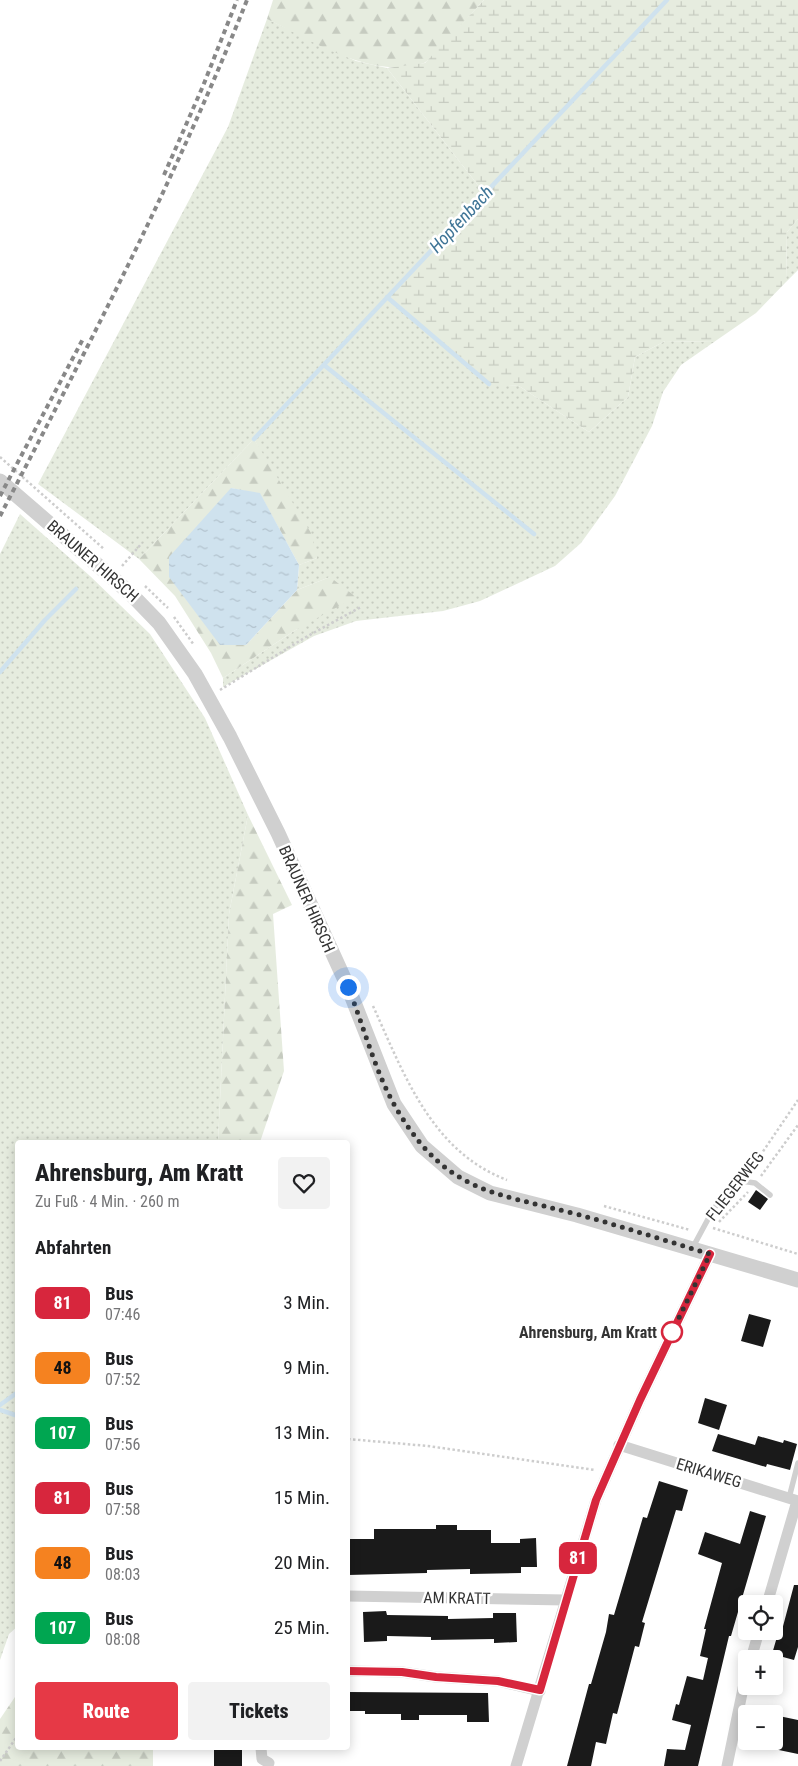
<!DOCTYPE html>
<html lang="de">
<head>
<meta charset="utf-8">
<style>
	body { margin:0; font-family:"Roboto Condensed",sans-serif; background:#f2f2f2; color:#202124; height:100vh; display:flex; flex-direction:column; font-size:19px; white-space:nowrap }
	* { box-sizing:border-box; margin:0 }
	p { font-size:16px; color:#757577 }
	.icon { flex:none; width:28px; height:28px; fill:none; stroke:currentColor; stroke-width:2; stroke-linecap:round; stroke-linejoin:round }
	.map { position:relative; flex:1; overflow:hidden }
	.drawer { position:absolute; left:15px; top:1140px; width:335px; height:610px; display:flex; flex-direction:column; background:#fff; border-radius:5px; box-shadow:0 2px 12px #0003 }
	.drawer>* { flex:none }
	.badge { padding:0 10px; border-radius:8px; font-size:18px; line-height:32px }
	.controls { position:absolute; left:738px; top:1595px; display:grid; gap:10px }
	.controls a { display:grid; place-items:center; width:45px; height:45px; border-radius:5px; background:#fff; box-shadow:0 2px 12px #0003; font-size:25px }
	.you { position:absolute; width:25px; height:25px; margin:-12px; border:4px solid #fff; border-radius:50%; background:#1a73e8; box-shadow:0 0 0 8px #1a73e833 }
	.map>.badge { position:absolute; translate:-50% -50%; box-shadow:0 0 0 2px #fff }
	h2 { padding:0 20px; font-size:19px; line-height:45px }
	.round { display:grid; place-items:center; flex:none; width:52px; height:52px; border-radius:5px; background:#f2f2f2 }
	.overview { display:flex; align-items:center; justify-content:space-between; height:85px; padding:0 20px }
	h1 { font-size:24px; font-weight:800; line-height:38px }
	.action { display:flex; gap:10px; margin-top:auto; padding:10px 20px }
	.action a { flex:1; height:58px; border-radius:5px; background:#e63946; color:#fff; font-size:20px; font-weight:800; line-height:58px; text-align:center }
	.action a+a { background:#f2f2f2; color:#202124 }
	ul { padding:0; list-style:none }
	li { display:flex; align-items:center; gap:15px; height:65px; padding:0 20px }
	li div { flex:1 }
	li b { display:block; font-size:19px }
	li em { font-style:normal }
	li .badge { min-width:55px; font-weight:700; text-align:center }
	.map>svg:first-child { display:block }
	.grass { fill:url(#grass-dots) }
	.forest { fill:url(#forest-firs) }
	.wetland { fill:url(#wetland-marsh) }
	.water { fill:url(#water-ripples) }
	.lines { fill:none; stroke-linecap:round; stroke-linejoin:round }
	.stream { stroke:#cfe2ee; stroke-width:4.5 }
	.building { fill:#1a1a1a }
	.path { stroke:#cdcdcd; stroke-width:2.5; stroke-dasharray:2.5 2.5; stroke-linecap:butt }
	.service { stroke:#d0d0d0; stroke-width:5.5 }
	.minor { stroke:#d0d0d0; stroke-width:11 }
	.tertiary { stroke:#d0d0d0; stroke-width:15 }
	.rail { stroke:#888; stroke-width:4; stroke-dasharray:5 4; stroke-linecap:butt }
	.line-casing { stroke:#fff; stroke-width:11 }
	.line { stroke:#d7263d; stroke-width:8 }
	.walk { stroke:#333; stroke-width:5; stroke-dasharray:0 9 }
	.stop-dot { fill:#fff; stroke:#d7263d; stroke-width:2.5 }
	.labels { text-anchor:middle; dominant-baseline:central; stroke-width:5; stroke-linejoin:round; paint-order:stroke }
	.street-label { font-size:16px; fill:#333; stroke:#fff }
	.stop-label { font-size:16px; font-weight:bold; fill:#333; stroke:#fff; text-anchor:end }
	.water-label { font-size:18px; font-style:italic; fill:#3f7597; stroke:#fff }
</style>
</head>
<body>
<div class="map">
<svg width="798" height="1766" viewBox="0 0 798 1766">
	<defs>
		<pattern id="grass-dots" width="8" height="8" patternUnits="userSpaceOnUse" patternTransform="scale(1.25)"><rect width="8" height="8" fill="#e6ecdf"/><path d="M2 2h.1M6 6h.1" fill="none" stroke="#c6cbc0" stroke-width="1.8" stroke-linecap="round"/></pattern>
		<pattern id="forest-firs" width="22" height="20" patternUnits="userSpaceOnUse" patternTransform="scale(1.25)"><rect width="22" height="20" fill="#e6ecdf"/><path d="M5 1l3.5 6h-7zM16 11l3.5 6h-7z" fill="#c6cbc0"/></pattern>
		<pattern id="wetland-marsh" width="20" height="14" patternUnits="userSpaceOnUse" patternTransform="scale(1.25)"><rect width="20" height="14" fill="#e6ecdf"/><path d="M1 5h8M5 5V1M11 12h8M15 12V8" fill="none" stroke="#c6cbc0"/></pattern>
		<pattern id="water-ripples" width="26" height="14" patternUnits="userSpaceOnUse" patternTransform="scale(1.25)"><rect width="26" height="14" fill="#cfe2ee"/><path d="M2 4q2-2 4 0t4 0M15 11q2-2 4 0t4 0" fill="none" stroke="#b2c2cd"/></pattern>
	</defs>
	<rect width="100%" height="100%" fill="#fff"/>
	<path class="grass" d="M267,19l89,42 31,7 97,125 -97,104 102,86 30,3 70,46 39,-35 7,-40 30,-16 49,1 -33,23 -18,27 -11,34 -37,70 -34,47 -26,23 -75,35 -37,10 -87,10 -42,15 -91,51v-9l74,-49 33,-52 -33,13 2,-25 18,-7 -63,-119 -115,120 -101,-75 190,-357z
		M798,219v51l-12,12 1,-50z
		M20,514l70,62 60,58 55,84 43,97 -19,99 -11,228h-200v484l-9,8 -9,26v-1106z"/>
	<path class="forest" d="M273,0h211c-9,9 -53,61 -60,63 -51,18 -113,-23 -157,-44z
		M254,439l57,94 6,25 -18,7 -39,-71 -29,-6 15,157 51,-55 33,-13 26,20 -59,32 -74,49 -12,-25 -36,-57 -36,-37z
		M248,815l44,90 -19,9 11,157 -24,71h-42l11,-228z
		M17,1694l1,54h135v18h-153v-47z"/>
	<path class="wetland" d="M484,0h314v219l-11,13 -1,50 -30,31 -42,29 -49,-1 -30,16 -7,40 -39,35 -70,-46 -30,-2 -102,-87 97,-104 -97,-125 38,-5z"/>
	<path class="water" d="M231,488l29,5 39,72 -2,25 -51,55h-26l-51,-68v-20z"/>
	<g class="lines">
		<path class="stream" d="M387,297l102,87
			M324,365l210,169
			M254,439l413,-439
			M0,672l45,-52 31,-31
			M0,1405l18,-13
			M0,1410l18,6"/>
	</g>
	<path class="building" d="M756,1190l12,9 -8,11 -12,-8z
		M749,1314l22,6 -8,27 -22,-6z
		M705,1398l22,7 -8,25 -21,-7z
		M718,1434l37,11 3,-9 25,7 1,-3 13,4 -7,26 -23,-6 -1,3 -54,-16z
		M659,1481l29,9 -6,21 -6,-1 -34,112 3,1 -6,24 -4,-1 -18,68 -4,-1 -7,31 -10,-2 -5,24h-24l22,-82h2l15,-52 3,-18 5,1 29,-98 4,1z
		M750,1511l16,5 -35,120h-2l-31,130h-34l3,-17 18,1 6,-25 -19,-5 4,-16 3,1 8,-29 16,4 5,-22 -8,-2 6,-27h-2l18,-66 -24,-9 7,-22 35,12z
		M436,1525h21v5h34v13h29v-4l16,-1 1,29h-16v6l-51,1v-5l-43,1v3l-79,2v-36h26v-10h62z
		M794,1585h4v62l-4,13 -22,-6 7,-24h3z
		M386,1611l1,4 61,1v3l45,-1v-5h23l1,29 -23,1v-4l-63,1v-3l-44,-1v5l-23,1 -1,-30z
		M348,1692l140,1 1,29h-22v-7h-48v5h-18v-6h-36v-3h-17z
		M774,1715l24,5v34l-24,-5z
		M214,1748h28v18h-28z"/>
	<g class="lines">
		<path class="path" d="M0,457l104,92
			M122,566l20,-23
			M145,586l23,22
			M174,617l20,28
			M220,690l86,-53 55,-30
			M373,1006c31,68 58,145 134,174
			M749,1172l49,-72
			M761,1176l37,-51
			M604,1206l86,24
			M719,1222l29,-30
			M713,1228l85,26
			M348,1439l80,7 167,24
			M0,1761l18,-26"/>
		<path class="service" d="M693,1247l21,-39 27,-27 14,2 15,12
			M789,1498l9,-35"/>
		<path class="minor" d="M619,1445l179,56
			M348,1596l218,4
			M767,1604l30,-103
			M751,1659l8,-28
			M348,1671l54,1 34,5 62,4 42,10
			M261,1748l1,11 7,4
			M516,1766l80,-266 44,-100 70,-146
			M727,1766l19,-92"/>
		<path class="tertiary" d="M0,481l131,113 28,29 36,51 35,63 48,96 70,154 46,117 28,42 36,31 32,16 87,22 221,65"/>
		<path class="rail" d="M164,175l39,-89 34,-86
			M0,496l84,-159
			M0,516c88,-169 176,-338 247,-516"/>
	</g>
	<g class="lines">
		<defs>
			<path id="line" d="M348,1671l54,1 34,5 62,4 42,9 56,-190 44,-100 70,-146"/>
		</defs>
		<use href="#line" class="line-casing"/>
		<use href="#line" class="line"/>
		<path class="walk" d="M348,987c17,42 28,90 53,129 48,77 95,77 175,98 45,12 90,27 134,40l-38,78"/>
	</g>
	<circle class="stop-dot" cx="672" cy="1332" r="10"/>
	<g class="labels">
		<g class="street-label">
			<text transform="translate(93 561) rotate(41)">BRAUNER HIRSCH</text>
			<text transform="translate(307 899) rotate(66)">BRAUNER HIRSCH</text>
			<text transform="translate(735 1186) rotate(-52)">FLIEGERWEG</text>
			<text transform="translate(709 1473) rotate(17)">ERIKAWEG</text>
			<text transform="translate(457 1598) rotate(1)">AM KRATT</text>
		</g>
		<g class="stop-label">
			<text x="657" y="1332">Ahrensburg, Am Kratt</text>
		</g>
		<g class="water-label">
			<text transform="translate(461 219) rotate(-47)">Hopfenbach</text>
		</g>
	</g>
</svg>
<div class="controls">
<a><svg class="icon" aria-label="locate" viewBox="0 0 24 24"><circle cx="12" cy="12" r="6"/><path d="M12 2v4M12 18v4M2 12h4M18 12h4"/></svg></a>
<a>+</a>
<a>−</a>
</div>
<div class="you" style="left:348px;top:987px"></div>
<b class="badge" style="left:578px;top:1558px;background:#d7263d;color:#fff">81</b>
<section class="drawer">
<div class="overview"><div><h1>Ahrensburg, Am Kratt</h1><p>Zu Fuß · 4 Min. · 260 m</p></div><a class="round"><svg class="icon" aria-label="heart" viewBox="0 0 24 24"><path d="M12 20l-8-8c-3-5 5-10 8-4 3-6 11-1 8 4z"/></svg></a></div>
<h2>Abfahrten</h2>
<ul>
<li><span class="badge" style="background:#d7263d;color:#fff">81</span><div><b>Bus</b><p>07:46</p></div><em>3 Min.</em></li>
<li><span class="badge" style="background:#f58220;color:#111">48</span><div><b>Bus</b><p>07:52</p></div><em>9 Min.</em></li>
<li><span class="badge" style="background:#00a651;color:#fff">107</span><div><b>Bus</b><p>07:56</p></div><em>13 Min.</em></li>
<li><span class="badge" style="background:#d7263d;color:#fff">81</span><div><b>Bus</b><p>07:58</p></div><em>15 Min.</em></li>
<li><span class="badge" style="background:#f58220;color:#111">48</span><div><b>Bus</b><p>08:03</p></div><em>20 Min.</em></li>
<li><span class="badge" style="background:#00a651;color:#fff">107</span><div><b>Bus</b><p>08:08</p></div><em>25 Min.</em></li>
</ul>
<div class="action"><a>Route</a><a>Tickets</a></div>
</section>
</div>
</body>
</html>
